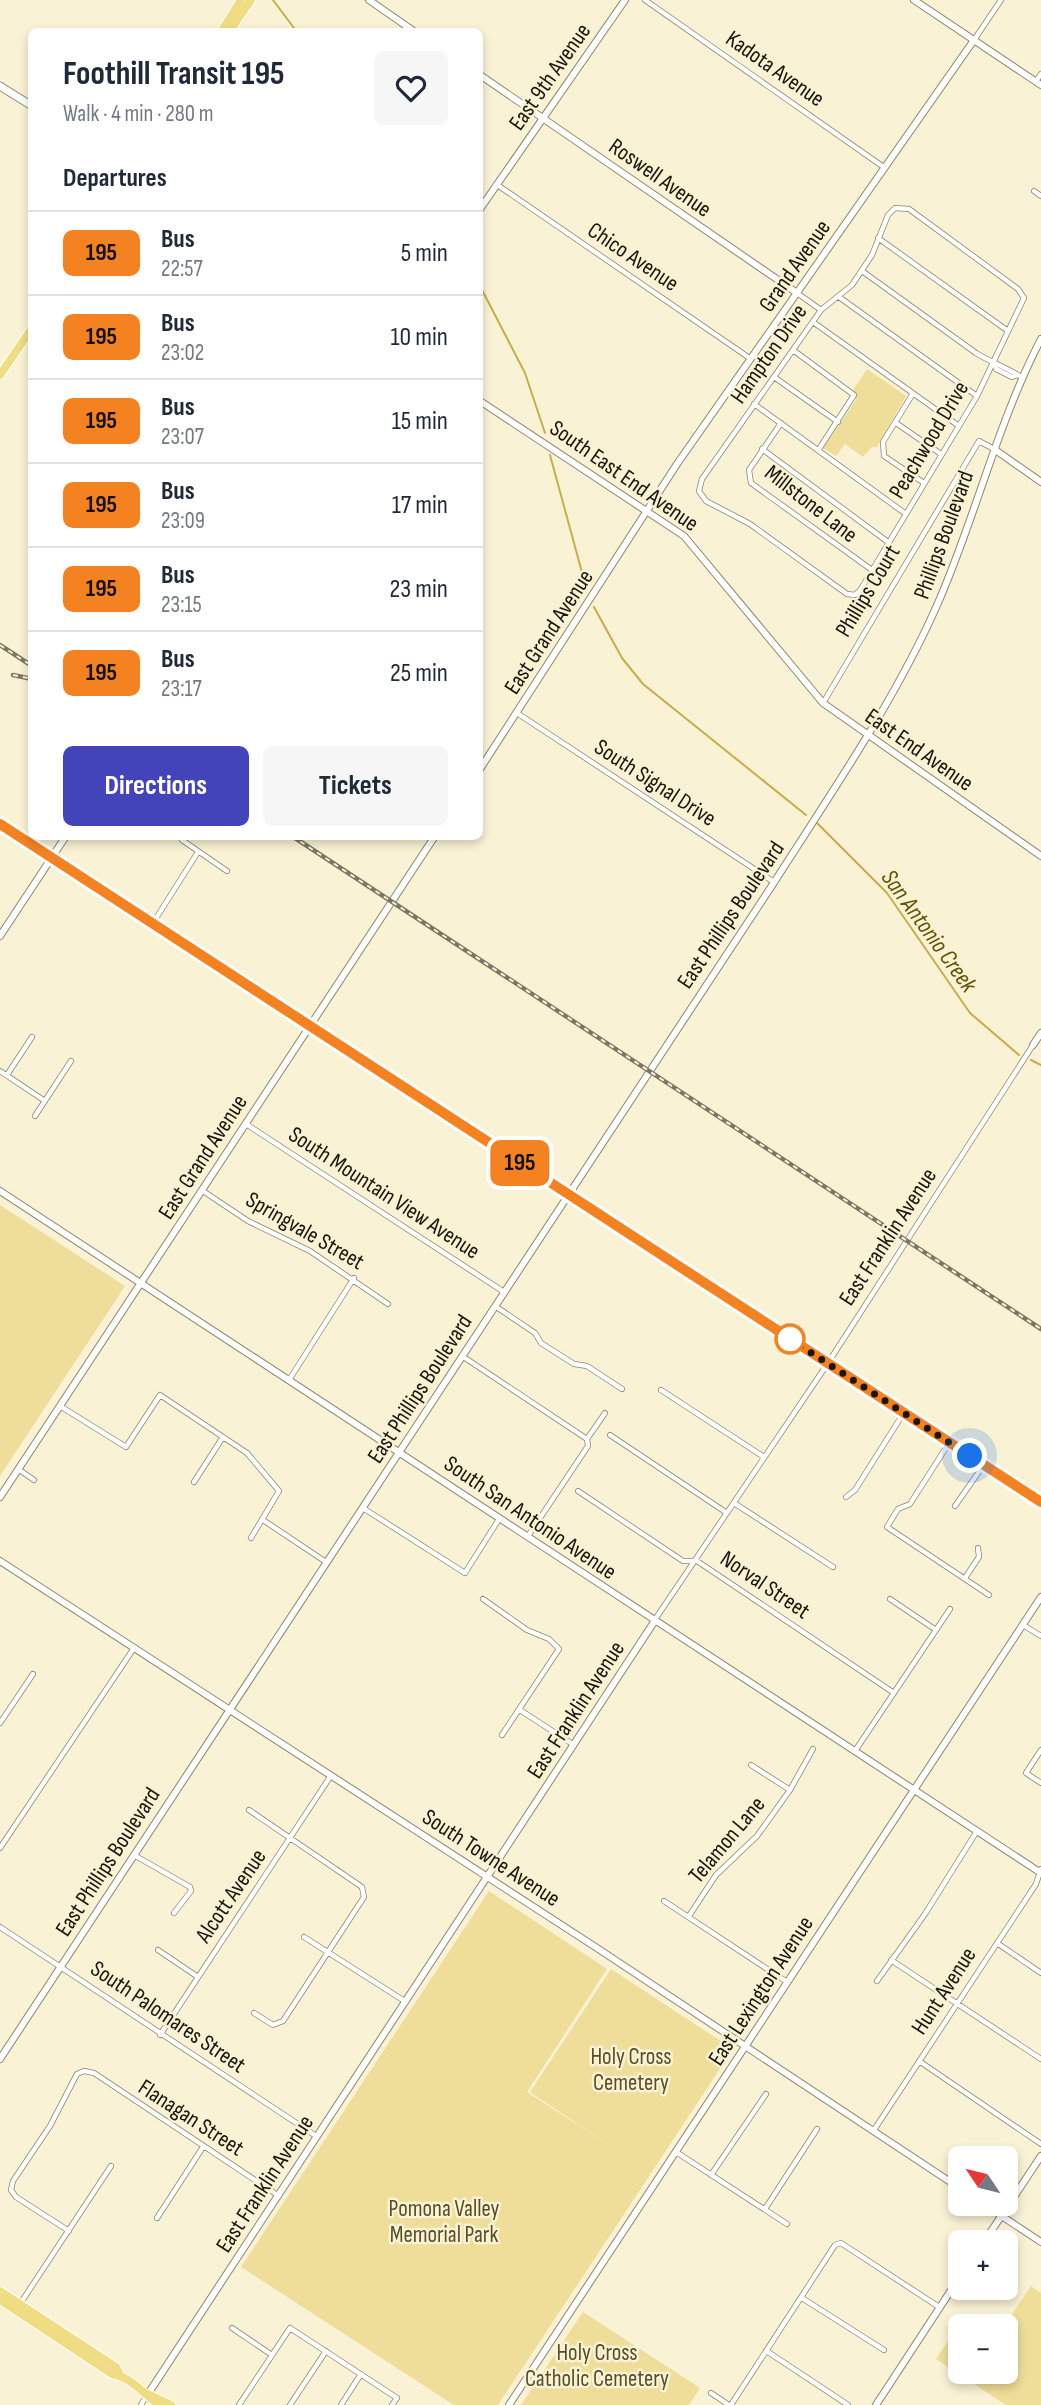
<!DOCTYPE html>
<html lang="en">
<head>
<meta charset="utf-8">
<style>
	body { margin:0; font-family:"Sofia Sans Condensed",sans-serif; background:#f6f6f7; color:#1f2937; height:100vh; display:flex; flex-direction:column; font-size:26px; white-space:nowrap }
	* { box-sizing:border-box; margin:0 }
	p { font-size:23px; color:#747a83 }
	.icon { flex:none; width:38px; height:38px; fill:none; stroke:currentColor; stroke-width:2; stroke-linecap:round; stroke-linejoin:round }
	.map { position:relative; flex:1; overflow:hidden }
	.details { position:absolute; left:28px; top:28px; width:455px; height:812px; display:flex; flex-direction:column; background:#fff; border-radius:10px; box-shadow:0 4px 10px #0003 }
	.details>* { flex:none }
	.badge { padding:0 14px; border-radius:10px; font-size:24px; line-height:46px }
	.needle { width:46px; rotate:305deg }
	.controls { position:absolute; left:948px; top:2146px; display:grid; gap:14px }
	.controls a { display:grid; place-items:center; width:70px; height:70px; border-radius:10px; background:#fff; box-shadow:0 4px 10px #0003; font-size:35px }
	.you { position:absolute; width:35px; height:35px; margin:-18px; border:5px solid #fff; border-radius:50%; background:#1a73e8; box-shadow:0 0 0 10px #1a73e833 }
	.map>.badge { position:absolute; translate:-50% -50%; box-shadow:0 0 0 4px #fff }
	h2 { padding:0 35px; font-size:26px; line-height:63px }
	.round { display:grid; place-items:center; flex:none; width:74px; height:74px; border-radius:10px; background:#f6f6f7 }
	.head { display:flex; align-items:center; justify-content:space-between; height:119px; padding:0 35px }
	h1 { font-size:33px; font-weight:700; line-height:52px }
	.action { display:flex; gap:14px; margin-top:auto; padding:14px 35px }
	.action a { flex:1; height:80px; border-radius:10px; background:#4444ba; color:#fff; font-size:28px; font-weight:700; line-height:80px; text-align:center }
	.action a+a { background:#f6f6f7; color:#1f2937 }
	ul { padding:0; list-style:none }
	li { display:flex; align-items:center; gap:21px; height:84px; padding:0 35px; border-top:2px solid #e0e1e3 }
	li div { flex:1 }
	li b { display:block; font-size:26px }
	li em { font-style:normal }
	li .badge { min-width:77px; font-weight:700; text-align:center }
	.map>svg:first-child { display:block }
	.green { fill:#efde99 }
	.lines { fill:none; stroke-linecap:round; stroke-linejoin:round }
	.stream { stroke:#c6ae4a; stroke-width:2 }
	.minor-casing { stroke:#8c866b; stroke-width:6 }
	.tertiary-casing { stroke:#8c866b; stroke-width:8 }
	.secondary-casing { stroke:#8c866b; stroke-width:9 }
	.primary-casing { stroke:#fff; stroke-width:10 }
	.minor { stroke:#fff; stroke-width:4.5 }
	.tertiary { stroke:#fff; stroke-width:6 }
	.secondary { stroke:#fff; stroke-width:7 }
	.primary { stroke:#efdc83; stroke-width:8 }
	.rail-casing { stroke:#7c7765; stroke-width:4.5 }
	.rail { stroke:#f9f2d4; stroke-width:2; stroke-dasharray:5; stroke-linecap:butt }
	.line-casing { stroke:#fff; stroke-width:16 }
	.line { stroke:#f58220; stroke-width:10 }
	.walk { stroke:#19160c; stroke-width:7; stroke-dasharray:0 12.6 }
	.stop-dot { fill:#fff; stroke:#f58220; stroke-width:3.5 }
	.labels { text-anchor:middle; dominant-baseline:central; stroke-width:5; stroke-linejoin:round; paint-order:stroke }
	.street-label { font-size:23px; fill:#19160c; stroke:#f9f2d4 }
	.park-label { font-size:23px; fill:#584e25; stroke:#f9f2d4 }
	.water-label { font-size:24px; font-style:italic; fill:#625200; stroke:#f9f2d4 }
</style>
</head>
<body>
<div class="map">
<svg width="1041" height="2405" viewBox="0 0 1041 2405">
	<rect width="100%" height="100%" fill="#f9f2d4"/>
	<path class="green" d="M867,369l39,27 -29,51h-5l-9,10 -18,-13 -9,12 -13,-8 33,-48 -3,-10z
		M0,1205l125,81 -125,190z
		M489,1891l118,78 -80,123 82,53 -79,-53 81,-123 122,80 -235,356h-44l-213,-138z
		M1031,2286l10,7v112h-35l-70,-46 17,-26 -3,-14 11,7v45h45l-2,-45z
		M583,2312l117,76 -11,17h-168z"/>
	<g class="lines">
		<path class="stream" d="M273,0l24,32
			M480,286l45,87 20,60
			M550,455l36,132
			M594,607l28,51 21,26 163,131
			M817,823l70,70 83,120 49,42
			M1031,1060l10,5"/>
		<defs>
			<path id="minor" d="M645,0l240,168
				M974,40l27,-40
				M1036,81l5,-7
				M496,184l255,175
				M1034,191l7,5
				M895,208l14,1 109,80 6,9 -47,98 -116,193 -6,6 -8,-1 -97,-70 -44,-23 -7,-10 3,-12 119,-169 31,-25 20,-30 16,-40z
				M878,238l130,93
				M862,271l114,82c16,10 30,14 45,24
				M797,293l24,17
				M839,297l138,99
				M813,322l146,104
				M793,350l61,45 -35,54
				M995,364l1,5 16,8 5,-2
				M774,377l64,45
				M912,395l-29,47 1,14 40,27
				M754,404l152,110
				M781,423l-32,47 2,13 121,87
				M896,423l45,31
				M762,449l126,93
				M823,703l156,-262 15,8
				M517,713l257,169
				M182,840l45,31
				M153,923l45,-71
				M0,1071l45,30
				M7,1075l25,-38
				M35,1116l36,-55
				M246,1124l258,168
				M203,1191l45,30 62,30 78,53
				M495,1306l40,27 6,10 33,21 13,2 35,23
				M462,1356l125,83
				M289,1380l65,-102
				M661,1390l103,67
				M60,1406l66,41 34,-52 87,58 32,38 -28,47
				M610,1435l117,78
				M949,1443l-39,61 -12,5 -11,18 102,68
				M18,1469l16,11
				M194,1482l29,-45
				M578,1491l105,70h14l197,132
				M846,1497l9,-7 48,-76
				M734,1503l99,64
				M955,1506l28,-40
				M363,1508l102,65 34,-54
				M263,1520l63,42
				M528,1536l60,-90 -1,-7 18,-26
				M965,1578l14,-21 -1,-9
				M483,1599l44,31 22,9 10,10 -57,86
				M890,1599l46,31
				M654,1621l174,-258 205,-318
				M1023,1625l18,11
				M520,1710l54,35
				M0,1723l33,-49
				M1041,1750l-15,23 15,10
				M855,1751l95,-142
				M751,1765l39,25
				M249,1810l113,77 2,10 -81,124 -10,4 -19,-12
				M0,1848l134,-200
				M134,1855l56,32 1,4 -17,22
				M664,1901l123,81
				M689,1916l27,-41 41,-39 33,-46 23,-41
				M0,1927l316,209
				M304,1937l102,65
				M997,1943l44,30
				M158,1950l40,27
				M891,1960l150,99
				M877,1981l48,-67 52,-83
				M160,2035l170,-258
				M919,2061l122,83
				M874,2130l162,-246 5,-15
				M676,2152l111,72
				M711,2175l55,-81
				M765,2209l52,-80
				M157,2218l46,-71
				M69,2231l-53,-34 -5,-7 2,-9 37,-55 27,-52 7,-3 10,2 185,123
				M802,2298l82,52
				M20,2304l91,-138
				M232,2328l40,27
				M768,2352l80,53
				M711,2393l18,12
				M141,2405l6,-10
				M239,2405l51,-77 107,70 -5,7
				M290,2405l36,-54
				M341,2405l20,-31
				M731,2405l104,-160 6,-2 98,64"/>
			<path id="tertiary" d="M369,0l46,32
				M914,0l127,85
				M480,75l317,218
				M480,209l145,-209
				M480,401l204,135 139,167 218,153
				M994,449l47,33
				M480,769l197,-305 297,-424
				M0,936l66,-100
				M1033,1045l8,-12
				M0,1191l1041,682
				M0,1497l435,-661
				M0,1561l597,387 364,241
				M0,2059l773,-1175c58,-91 122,-183 165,-281 38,-87 59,-179 103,-264
				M982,2203l59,39
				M984,2242l57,-86
				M148,2394l506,-772
				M509,2405l532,-808
				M876,2405l85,-130"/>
			<path id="secondary" d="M0,86l32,20"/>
			<path id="primary" d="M221,32l20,-32
				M229,32l22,-32
				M0,375l32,-47
				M0,825l1041,677
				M0,2291l116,76 4,8
				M0,2300l112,74c19,3 32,20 47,31
				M148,2394l23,11"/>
		</defs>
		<use href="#minor" class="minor-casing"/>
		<use href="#tertiary" class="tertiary-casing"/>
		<use href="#secondary" class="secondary-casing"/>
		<use href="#primary" class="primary-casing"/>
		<use href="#minor" class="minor"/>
		<use href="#tertiary" class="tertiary"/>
		<use href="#secondary" class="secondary"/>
		<use href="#primary" class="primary"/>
		<defs>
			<path id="rail" d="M0,645l32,21
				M13,675l19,4
				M292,836l749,493"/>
		</defs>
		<use href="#rail" class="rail-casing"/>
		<use href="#rail" class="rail"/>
	</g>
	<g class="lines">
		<defs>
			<path id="line" d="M0,824l1041,678"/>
		</defs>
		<use href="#line" class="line-casing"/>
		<use href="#line" class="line"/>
		<path class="walk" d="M790,1339l180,117"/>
	</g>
	<circle class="stop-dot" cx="790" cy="1339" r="14"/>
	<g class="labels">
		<g class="street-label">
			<text transform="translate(775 69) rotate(35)">Kadota Avenue</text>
			<text transform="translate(550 77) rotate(-55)">East 9th Avenue</text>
			<text transform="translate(660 178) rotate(35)">Roswell Avenue</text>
			<text transform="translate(633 257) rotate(34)">Chico Avenue</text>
			<text transform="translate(795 266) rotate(-55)">Grand Avenue</text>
			<text transform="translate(769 354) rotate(-55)">Hampton Drive</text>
			<text transform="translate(929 440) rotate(-59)">Peachwood Drive</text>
			<text transform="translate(624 476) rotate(35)">South East End Avenue</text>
			<text transform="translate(811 504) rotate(38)">Millstone Lane</text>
			<text transform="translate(944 535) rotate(-70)">Phillips Boulevard</text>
			<text transform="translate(868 591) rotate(-59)">Phillips Court</text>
			<text transform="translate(549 632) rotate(-57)">East Grand Avenue</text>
			<text transform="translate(919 750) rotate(35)">East End Avenue</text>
			<text transform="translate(655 783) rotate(33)">South Signal Drive</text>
			<text transform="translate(731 915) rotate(-56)">East Phillips Boulevard</text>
			<text transform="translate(203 1157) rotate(-57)">East Grand Avenue</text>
			<text transform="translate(384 1193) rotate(33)">South Mountain View Avenue</text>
			<text transform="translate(305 1231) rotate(30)">Springvale Street</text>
			<text transform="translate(888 1237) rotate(-57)">East Franklin Avenue</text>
			<text transform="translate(420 1389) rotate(-57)">East Phillips Boulevard</text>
			<text transform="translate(530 1518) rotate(34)">South San Antonio Avenue</text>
			<text transform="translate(765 1585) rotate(34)">Norval Street</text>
			<text transform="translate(576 1710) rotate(-57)">East Franklin Avenue</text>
			<text transform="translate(727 1840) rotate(-50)">Telamon Lane</text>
			<text transform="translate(491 1858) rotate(33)">South Towne Avenue</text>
			<text transform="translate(108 1862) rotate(-57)">East Phillips Boulevard</text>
			<text transform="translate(231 1896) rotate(-56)">Alcott Avenue</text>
			<text transform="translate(761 1991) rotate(-57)">East Lexington Avenue</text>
			<text transform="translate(944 1991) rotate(-57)">Hunt Avenue</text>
			<text transform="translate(168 2017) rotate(34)">South Palomares Street</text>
			<text transform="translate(191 2118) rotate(33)">Flanagan Street</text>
			<text transform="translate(265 2184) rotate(-57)">East Franklin Avenue</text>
		</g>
		<g class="park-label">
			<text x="631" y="2057">Holy Cross<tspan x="631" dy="26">Cemetery</tspan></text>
			<text x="444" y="2209">Pomona Valley<tspan x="444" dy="26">Memorial Park</tspan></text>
			<text x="597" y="2353">Holy Cross<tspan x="597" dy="26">Catholic Cemetery</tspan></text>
		</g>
		<g class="water-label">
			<text transform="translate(929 931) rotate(54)">San Antonio Creek</text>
		</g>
	</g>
</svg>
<div class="controls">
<a><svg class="needle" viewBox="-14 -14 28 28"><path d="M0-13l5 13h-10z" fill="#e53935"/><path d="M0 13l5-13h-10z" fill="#747a83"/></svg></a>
<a>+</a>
<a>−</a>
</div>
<div class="you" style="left:970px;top:1456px"></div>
<b class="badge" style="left:520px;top:1163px;background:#f58220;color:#111">195</b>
<section class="details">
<div class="head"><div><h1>Foothill Transit 195</h1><p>Walk · 4 min · 280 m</p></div><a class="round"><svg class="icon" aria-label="heart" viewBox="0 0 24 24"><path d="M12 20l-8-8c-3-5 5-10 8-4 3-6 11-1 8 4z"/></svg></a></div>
<h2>Departures</h2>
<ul>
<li><span class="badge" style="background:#f58220;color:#111">195</span><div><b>Bus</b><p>22:57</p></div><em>5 min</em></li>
<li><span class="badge" style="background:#f58220;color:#111">195</span><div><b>Bus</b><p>23:02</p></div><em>10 min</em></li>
<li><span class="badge" style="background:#f58220;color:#111">195</span><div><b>Bus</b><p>23:07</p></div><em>15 min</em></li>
<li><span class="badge" style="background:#f58220;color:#111">195</span><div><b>Bus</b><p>23:09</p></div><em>17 min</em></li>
<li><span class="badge" style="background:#f58220;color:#111">195</span><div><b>Bus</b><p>23:15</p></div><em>23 min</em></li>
<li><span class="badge" style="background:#f58220;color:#111">195</span><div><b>Bus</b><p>23:17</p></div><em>25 min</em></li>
</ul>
<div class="action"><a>Directions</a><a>Tickets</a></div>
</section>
</div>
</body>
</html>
